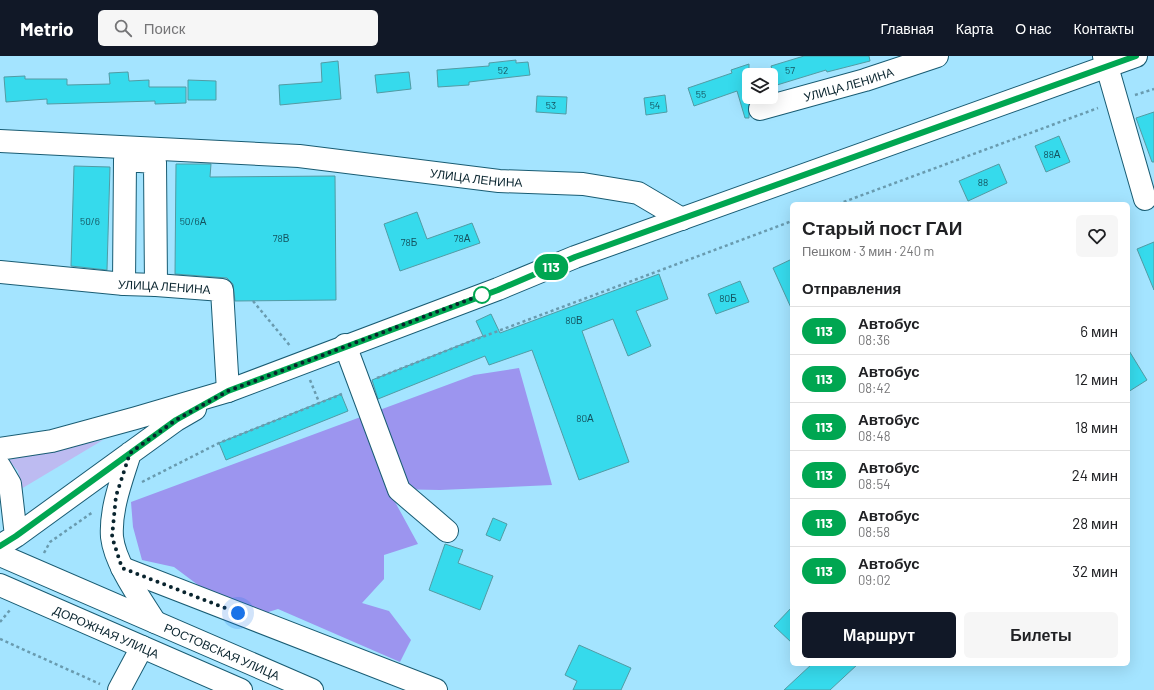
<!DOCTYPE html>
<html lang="ru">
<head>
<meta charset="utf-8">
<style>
	body { margin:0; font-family:Barlow,sans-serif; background:#f6f6f6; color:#202124; height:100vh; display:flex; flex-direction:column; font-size:15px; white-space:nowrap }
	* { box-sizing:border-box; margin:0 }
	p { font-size:13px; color:#757577 }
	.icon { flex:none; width:22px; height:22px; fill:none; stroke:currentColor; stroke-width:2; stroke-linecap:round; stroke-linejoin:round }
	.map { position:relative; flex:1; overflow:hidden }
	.details { position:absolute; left:790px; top:146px; width:340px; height:464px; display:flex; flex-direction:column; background:#fff; border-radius:6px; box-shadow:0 4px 16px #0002 }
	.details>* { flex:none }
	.badge { padding:0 8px; border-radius:13px; font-size:14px; line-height:26px }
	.fabs { position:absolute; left:742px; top:12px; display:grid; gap:8px }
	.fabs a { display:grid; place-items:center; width:36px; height:36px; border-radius:6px; background:#fff; box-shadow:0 4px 16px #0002; font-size:20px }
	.you { position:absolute; width:20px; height:20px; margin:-10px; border:3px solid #fff; border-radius:50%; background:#1a73e8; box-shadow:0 0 0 6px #1a73e833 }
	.map>.badge { position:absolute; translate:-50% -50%; box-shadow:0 0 0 2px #fff }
	h2 { padding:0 12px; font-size:15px; line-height:36px }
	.round { display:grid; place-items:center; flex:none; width:42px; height:42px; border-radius:6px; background:#f6f6f6 }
	.head { display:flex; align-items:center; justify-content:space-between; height:68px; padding:0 12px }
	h1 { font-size:19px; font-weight:600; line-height:30px }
	.primary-button { display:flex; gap:8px; margin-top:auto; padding:8px 12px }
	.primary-button a { flex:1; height:46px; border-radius:6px; background:#111827; color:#fff; font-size:16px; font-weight:600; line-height:46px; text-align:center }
	.primary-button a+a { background:#f6f6f6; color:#202124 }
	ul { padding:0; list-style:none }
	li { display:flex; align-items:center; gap:12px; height:48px; padding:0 12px; border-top:1px solid #e0e0e0 }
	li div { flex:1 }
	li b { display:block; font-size:15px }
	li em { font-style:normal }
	li .badge { min-width:44px; font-weight:700; text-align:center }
	header { display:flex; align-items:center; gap:24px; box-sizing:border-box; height:56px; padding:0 20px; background:#111827; color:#fff }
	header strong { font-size:19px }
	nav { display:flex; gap:22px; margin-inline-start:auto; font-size:14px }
	.search { width:280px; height:36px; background:#f6f6f6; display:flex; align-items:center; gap:10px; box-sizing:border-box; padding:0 14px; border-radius:6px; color:#757577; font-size:15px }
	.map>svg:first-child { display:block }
	.green { fill:#bdbbf1 }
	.forest { fill:#9c95ef }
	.building { fill:#36daec; stroke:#529ba4 }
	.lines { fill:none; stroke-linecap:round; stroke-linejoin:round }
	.minor-casing { stroke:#195c73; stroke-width:24 }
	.major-casing { stroke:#195c73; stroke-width:24 }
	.highway-casing { stroke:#195c73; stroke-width:24 }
	.path { stroke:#699baf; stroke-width:2.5; stroke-dasharray:3 3; stroke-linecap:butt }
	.minor { stroke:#fff; stroke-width:22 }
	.major { stroke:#fff; stroke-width:22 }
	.highway { stroke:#fff; stroke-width:22 }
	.line-casing { stroke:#fff; stroke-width:9 }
	.line { stroke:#00a651; stroke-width:6 }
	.walk { stroke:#09242e; stroke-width:4; stroke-dasharray:0 7.2 }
	.stop-dot { fill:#fff; stroke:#00a651; stroke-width:2 }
	.labels { text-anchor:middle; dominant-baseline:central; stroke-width:3.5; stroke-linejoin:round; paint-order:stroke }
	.number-label { font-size:10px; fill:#14525e }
	.street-label { font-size:12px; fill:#09242e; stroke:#f5fbfe }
</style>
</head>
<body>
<header>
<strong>Metrio</strong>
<div class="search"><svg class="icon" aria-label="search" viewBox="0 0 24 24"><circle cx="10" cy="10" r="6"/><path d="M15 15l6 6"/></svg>Поиск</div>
<nav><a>Главная</a><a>Карта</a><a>О нас</a><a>Контакты</a></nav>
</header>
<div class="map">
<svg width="1154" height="634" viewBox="0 0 1154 634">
	<rect width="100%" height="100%" fill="#a4e4ff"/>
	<path class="green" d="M103,384l-82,49 -3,-18 -10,-11z"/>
	<path class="forest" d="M519,312l33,117 -112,5 -52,-1 30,55 -34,11v24l-22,24 27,8 22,29 -11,22 -122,-53 -16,5 -48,-17 -40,-30 -32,-7 -9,-33 -2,-25 343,-127z"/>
	<path class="building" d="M804,0h65l1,5 -43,11 -1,-2 -49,15 -6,-19z
		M516,4v3l12,-1 2,13 -61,7v3l-31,2 -1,-17 52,-4v-3z
		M338,5l3,38 -61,6 -1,-20 43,-3 -1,-19z
		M749,8v54h-4l-8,-27 -43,15 -6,-18 44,-15 -1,-3z
		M128,16l1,9 20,-1v7h37v16l-31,1v-3l-108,3v-5l-41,3 -2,-25 21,-1v3h42v6l43,-1 -1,-11z
		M409,16l2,17 -34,4 -2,-18z
		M188,24l28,1v19h-28z
		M665,39l2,17 -21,3 -2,-17z
		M537,40l30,1 -1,17 -30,-2z
		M1154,56v50h-2l-16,-44z
		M1059,80l11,26 -24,10 -11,-26z
		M176,108h35l-1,13 125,-1 1,124 -101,1 -2,-17 -6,-6 -52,-4z
		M999,108l8,19 -39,18 -9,-20z
		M74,110l36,1 -3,103 -36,-4z
		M417,156l10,27 45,-16 8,20 -80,28 -16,-47z
		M1154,186v48l-17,-41z
		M792,203v51l-19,-42z
		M659,218l9,25 -32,12 15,35 -23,10 -15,-37 -31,12 47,131 -50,18 -47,-130 -43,15 -4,-9 -107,43 -6,-19 111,-44 -7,-15 15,-7 9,19z
		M740,225l9,21 -33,12 -8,-20z
		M1128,293l19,31 -19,12z
		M341,338l7,17 -122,49 -7,-17z
		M493,462l14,6 -7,17 -14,-6z
		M445,488l18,6 -5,13 35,13 -13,34 -51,-20z
		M792,551v36l-18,-17z
		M579,589l52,23 -10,22h-48l4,-9 -12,-6z
		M812,608h46l-28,26h-46z"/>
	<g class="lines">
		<defs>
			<g id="minor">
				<path d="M1104,0l41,143"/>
				<path id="s1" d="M760,53l105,-29 72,-24"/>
				<path id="s2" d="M0,85l299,15 200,25 84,3 55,9 44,26"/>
				<path id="s3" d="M0,216l124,12 32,1 66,5 6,101"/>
				<path d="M124,228l1,-124 30,2 1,123"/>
				<path d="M345,289l54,145 48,41"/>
				<path d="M122,512l314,122"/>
				<path d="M119,634l23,-43"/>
			</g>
			<path id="major" d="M0,393l52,-8 84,-23 92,-27 270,-102 77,-32 561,-201
				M130,397c-8,26 -20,56 -18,84 3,27 28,61 43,85
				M0,411l10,17 6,52
				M0,490l16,-10 160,-116 19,-11"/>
			<g id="highway">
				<path id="s4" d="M0,499l312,135"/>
				<path id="s5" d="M0,529l241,105"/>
			</g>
		</defs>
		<use href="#minor" class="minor-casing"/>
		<use href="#major" class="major-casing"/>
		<use href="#highway" class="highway-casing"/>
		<path class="path" d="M1135,39l19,-6
			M838,148l260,-96
			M253,245l38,46
			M377,322l89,-35 326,-122
			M310,324l9,22
			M142,426l77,-39 123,-49
			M44,497l6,-11 43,-30
			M0,566l10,-12
			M0,583l100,45"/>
		<use href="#minor" class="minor"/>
		<use href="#major" class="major"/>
		<use href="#highway" class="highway"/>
	</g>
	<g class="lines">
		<defs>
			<path id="line" d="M0,490l16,-10 160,-116 52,-29 270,-101 77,-33 561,-201"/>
		</defs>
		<use href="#line" class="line-casing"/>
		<use href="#line" class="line"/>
		<path class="walk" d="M238,557l-116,-45 -10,-31 4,-41 14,-43 46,-33 52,-29 256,-97 -2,1"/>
	</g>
	<circle class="stop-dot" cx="482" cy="239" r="8"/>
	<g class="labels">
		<g class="number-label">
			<text x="503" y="14">52</text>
			<text x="790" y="14">57</text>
			<text x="701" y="38">55</text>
			<text x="551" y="49">53</text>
			<text x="655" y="49">54</text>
			<text x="1052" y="98">88А</text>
			<text x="983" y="126">88</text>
			<text x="90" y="165">50/6</text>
			<text x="193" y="165">50/6А</text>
			<text x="281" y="182">78В</text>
			<text x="462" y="182">78А</text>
			<text x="409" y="186">78Б</text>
			<text x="728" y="242">80Б</text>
			<text x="574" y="264">80В</text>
			<text x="585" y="362">80А</text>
		</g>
		<g class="street-label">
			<text stroke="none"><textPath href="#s1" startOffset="92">УЛИЦА ЛЕНИНА</textPath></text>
			<text stroke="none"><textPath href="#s2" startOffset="478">УЛИЦА ЛЕНИНА</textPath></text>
			<text stroke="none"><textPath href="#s3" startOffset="165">УЛИЦА ЛЕНИНА</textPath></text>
			<text stroke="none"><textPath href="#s5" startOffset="116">ДОРОЖНАЯ УЛИЦА</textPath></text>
			<text stroke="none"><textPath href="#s4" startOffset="242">РОСТОВСКАЯ УЛИЦА</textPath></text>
		</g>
	</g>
</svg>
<div class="fabs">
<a><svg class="icon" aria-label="layers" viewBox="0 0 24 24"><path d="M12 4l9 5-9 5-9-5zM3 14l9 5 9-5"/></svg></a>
</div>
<div class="you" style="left:238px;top:557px"></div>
<b class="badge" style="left:551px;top:211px;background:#00a651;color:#fff">113</b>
<section class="details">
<div class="head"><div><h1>Старый пост ГАИ</h1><p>Пешком · 3 мин · 240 m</p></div><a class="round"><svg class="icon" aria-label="heart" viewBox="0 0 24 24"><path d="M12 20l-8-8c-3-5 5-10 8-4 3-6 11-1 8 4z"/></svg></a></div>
<h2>Отправления</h2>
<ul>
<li><span class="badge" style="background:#00a651;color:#fff">113</span><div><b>Автобус</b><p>08:36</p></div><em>6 мин</em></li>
<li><span class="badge" style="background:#00a651;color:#fff">113</span><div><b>Автобус</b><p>08:42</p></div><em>12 мин</em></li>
<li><span class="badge" style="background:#00a651;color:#fff">113</span><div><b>Автобус</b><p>08:48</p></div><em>18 мин</em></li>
<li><span class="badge" style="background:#00a651;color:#fff">113</span><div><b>Автобус</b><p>08:54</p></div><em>24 мин</em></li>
<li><span class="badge" style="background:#00a651;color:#fff">113</span><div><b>Автобус</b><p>08:58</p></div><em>28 мин</em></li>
<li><span class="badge" style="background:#00a651;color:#fff">113</span><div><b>Автобус</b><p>09:02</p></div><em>32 мин</em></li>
</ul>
<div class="primary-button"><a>Маршрут</a><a>Билеты</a></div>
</section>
</div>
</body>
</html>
